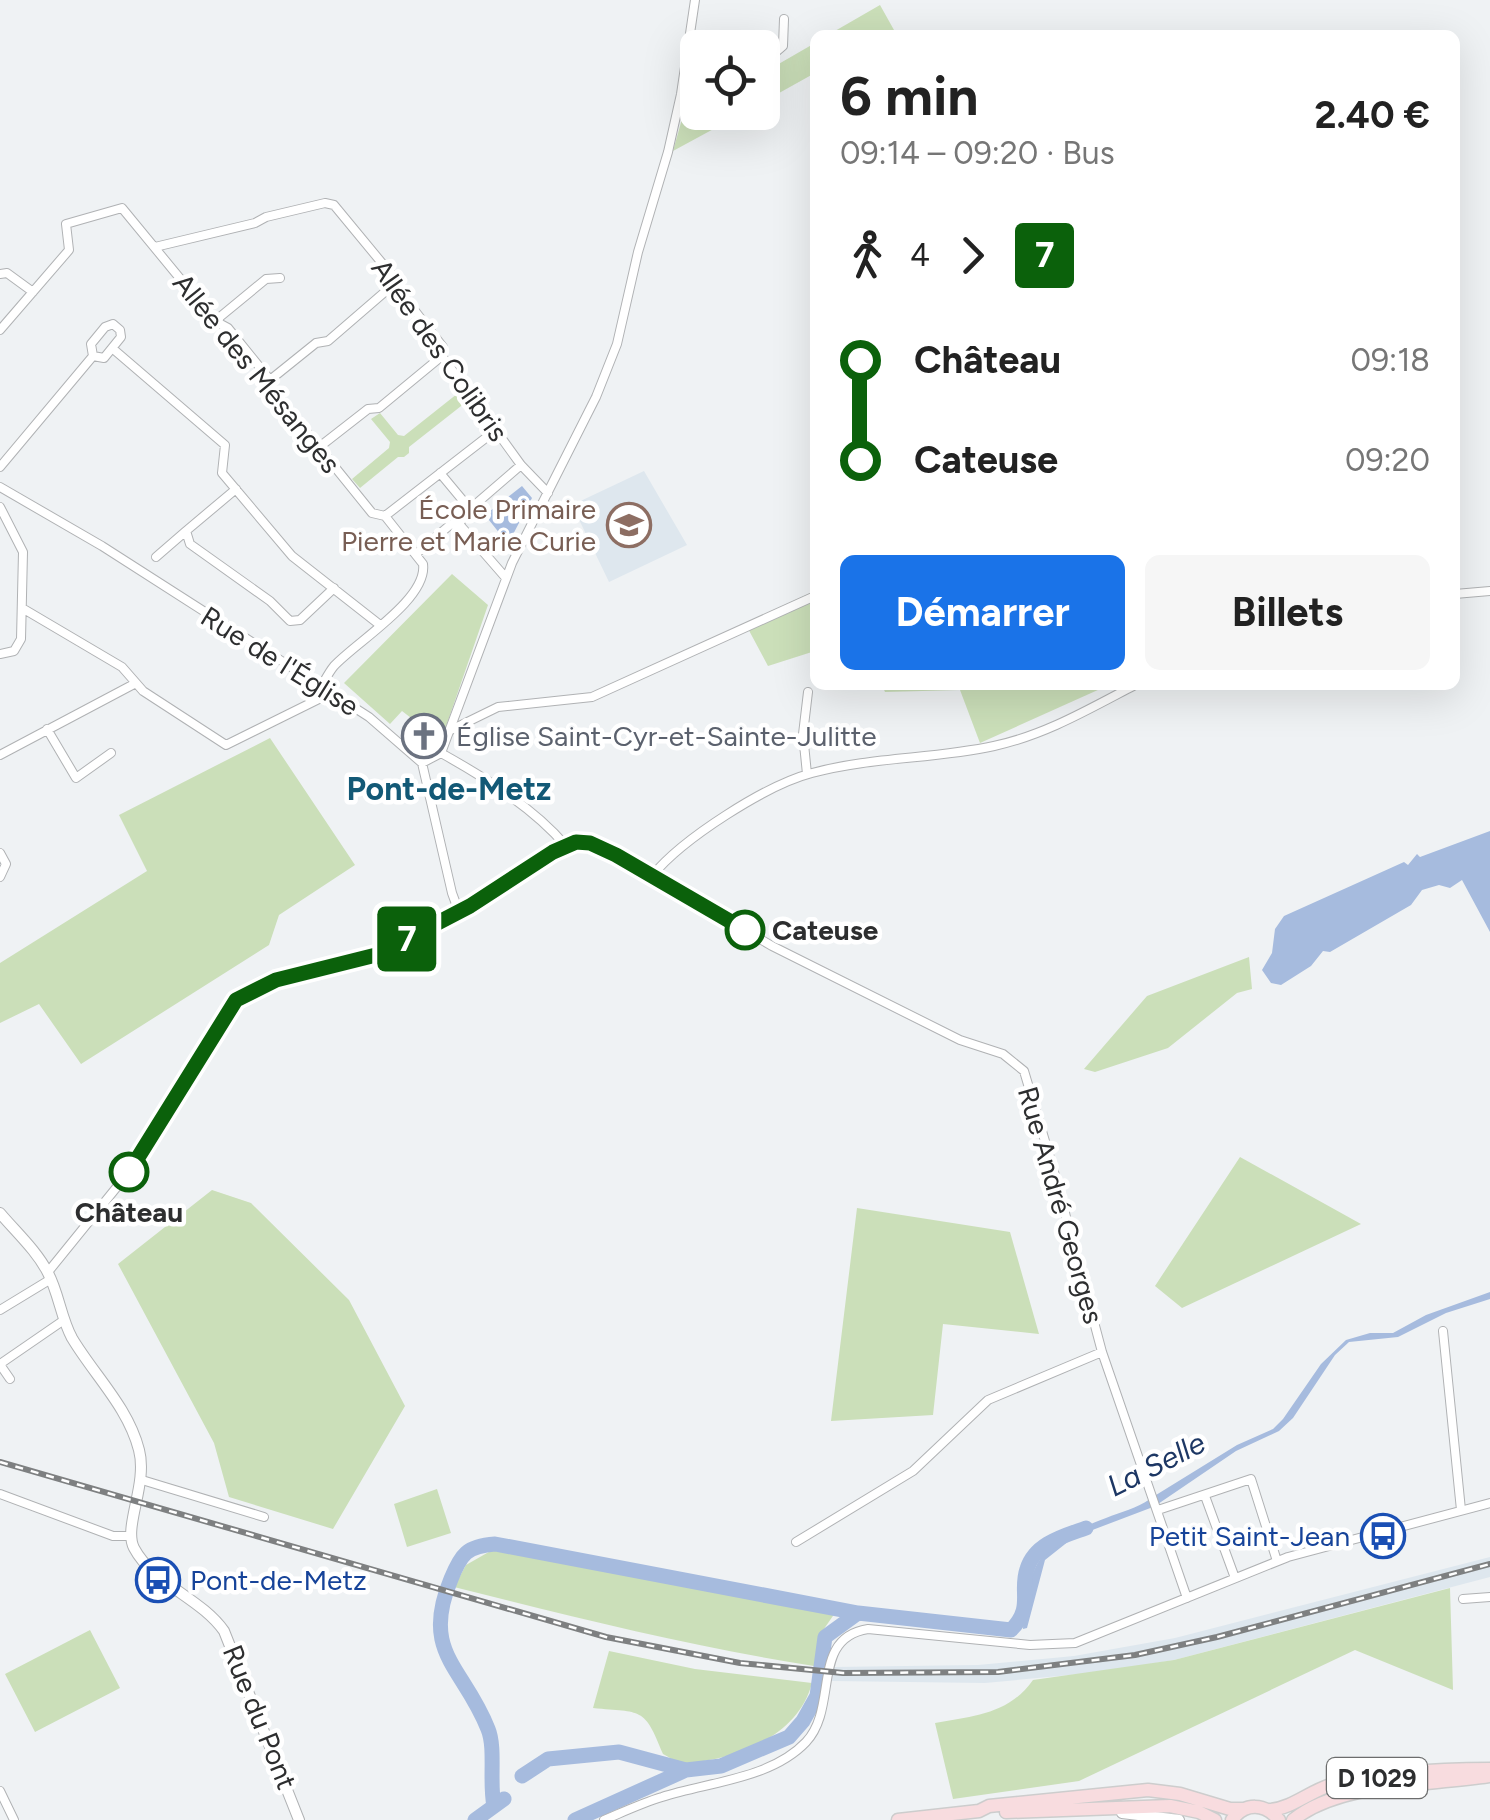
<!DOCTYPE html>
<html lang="fr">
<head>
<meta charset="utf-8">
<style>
	body { margin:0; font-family:Figtree,sans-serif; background:#f6f6f6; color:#222; height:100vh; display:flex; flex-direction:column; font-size:38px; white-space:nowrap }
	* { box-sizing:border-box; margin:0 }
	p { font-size:32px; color:#767676 }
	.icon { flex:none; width:55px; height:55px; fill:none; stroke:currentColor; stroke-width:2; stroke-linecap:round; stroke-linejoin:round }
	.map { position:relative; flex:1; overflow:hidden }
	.sheet { position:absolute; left:810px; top:30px; width:650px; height:660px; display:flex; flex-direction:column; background:#fff; border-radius:15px; box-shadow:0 10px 40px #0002 }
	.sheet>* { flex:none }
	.badge { padding:0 20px; border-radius:8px; font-size:35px; line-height:65px }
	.tools { position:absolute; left:680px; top:30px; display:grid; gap:20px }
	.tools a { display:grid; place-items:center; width:100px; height:100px; border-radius:15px; background:#fff; box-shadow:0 10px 40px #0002; font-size:50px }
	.map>.badge { position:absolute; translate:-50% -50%; box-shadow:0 0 0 5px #fff }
	.legs { display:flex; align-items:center; gap:15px; height:110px; padding:0 30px; font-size:32px }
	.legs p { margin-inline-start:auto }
	.headline { display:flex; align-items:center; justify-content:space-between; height:170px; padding:0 30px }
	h1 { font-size:55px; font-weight:700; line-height:75px }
	.cta { display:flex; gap:20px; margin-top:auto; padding:20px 30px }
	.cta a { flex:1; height:115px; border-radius:15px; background:#1a73e8; color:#fff; font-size:40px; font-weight:700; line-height:115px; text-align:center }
	.cta a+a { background:#f6f6f6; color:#222 }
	ul { padding:0 30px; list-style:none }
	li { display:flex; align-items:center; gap:35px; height:100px; font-size:38px }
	li i { display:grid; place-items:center; width:15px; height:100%; margin:0 12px; background:currentColor }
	li i::after { content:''; width:25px; height:25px; margin:-12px; border:8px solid; border-radius:50%; background:#fff }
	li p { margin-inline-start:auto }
	li:first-child i { background:linear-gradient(#0000 50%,currentColor 0) }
	li:last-child i { background:linear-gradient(currentColor 50%,#0000 0) }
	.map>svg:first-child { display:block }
	.built { fill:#dee7ee }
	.green { fill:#cbdfb9 }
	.water { fill:#a6bbde }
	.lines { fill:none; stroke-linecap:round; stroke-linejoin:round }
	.river { stroke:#a6bbde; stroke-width:15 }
	.minor-casing { stroke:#b0b2b4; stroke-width:10 }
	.tertiary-casing { stroke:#b0b2b4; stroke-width:12 }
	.primary-casing { stroke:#cdcdcd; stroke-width:15 }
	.minor { stroke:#fff; stroke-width:8 }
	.tertiary { stroke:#fff; stroke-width:10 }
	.primary { stroke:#f8dcdf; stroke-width:12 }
	.rail-casing { stroke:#7e8081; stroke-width:6 }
	.rail { stroke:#fff; stroke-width:2.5; stroke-dasharray:8; stroke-linecap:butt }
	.line-1-casing { stroke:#fff; stroke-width:22 }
	.line-1 { stroke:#0b610b; stroke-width:15 }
	.stop-1-dot { fill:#fff; stroke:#0b610b; stroke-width:5 }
	.labels { text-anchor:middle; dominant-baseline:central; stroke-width:9; stroke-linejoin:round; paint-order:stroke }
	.shield { fill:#fff; stroke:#6c6d6d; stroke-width:2.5 }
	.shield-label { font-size:25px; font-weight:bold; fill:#2d2e2f }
	.street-label { font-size:28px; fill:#2d2e2f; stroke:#fff }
	.education-label { font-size:28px; fill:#785e54; stroke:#fff; text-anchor:end }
	.worship-label { font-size:28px; fill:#5b616d; stroke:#fff; text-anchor:start }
	.stop-label { font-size:28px; font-weight:bold; fill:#2d2e2f; stroke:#fff; text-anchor:start }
	.transit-label { font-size:28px; fill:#164399; stroke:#fff; text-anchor:end }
	.water-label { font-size:30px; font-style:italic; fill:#1d3764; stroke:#fff }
	.quarter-label { font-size:32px; font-weight:bold; fill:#135976; stroke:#fff }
</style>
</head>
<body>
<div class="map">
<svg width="1490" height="1820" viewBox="0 0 1490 1820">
	<rect width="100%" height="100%" fill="#eff2f4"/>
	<path class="built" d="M644,471l43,74 -78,37 -37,-77z
		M1490,1557v20l-316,83 -72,12 -117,11 -153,-2 2,-14 144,-2 96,-9 101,-18z"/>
	<path class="green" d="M880,5l14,25 -10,5h-56z
		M815,43v30l-52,29v-29z
		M697,110l46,3 -70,38 9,-32z
		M462,390l8,9 -61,48v6l-5,4h-6l-38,31 -8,-9 37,-31 1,-6 -19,-23 9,-6 18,22 6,1z
		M452,574l36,31 -47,136 -39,-30 -12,13 -46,-41z
		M815,591v60l-47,15 -23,-43z
		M882,685h227l-129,58 -20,-53 -75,2z
		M270,738l85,127 -76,50 -10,30 -188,119 -42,-60 -39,19v-60l147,-92 -28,-56z
		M1249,957l3,32 -15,4 -69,55 -73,24 -11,-3 63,-73z
		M1240,1157l121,67 -179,84 -27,-22z
		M212,1190l39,13 98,97 56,106 -72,123 -104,-32 -15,-54 -96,-179z
		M857,1208l153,24 29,102 -96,-10 -10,91 -102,6z
		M437,1489l14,44 -44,14 -13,-43z
		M494,1549l341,64 -16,23 -5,30c-122,-19 -240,-49 -360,-79l12,-22z
		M1450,1588l3,102 -98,-40 -276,131 -126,18 -18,-76c39,-7 74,-9 98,-43l141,-20z
		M90,1630l30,58 -85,44 -30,-58z
		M609,1651l86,18 117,14c-12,46 -59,69 -103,77 -7,1 -18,5 -24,5 -7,-1 -16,-8 -22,-11 -19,-48 -21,-41 -70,-46z"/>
	<path class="water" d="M522,486l10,12 -24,46 -23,-29z
		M1490,831v101l-28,-52 -12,8 -11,-3 -17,5 -11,15 -81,47 -7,-1 -12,15 -30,19 -10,-2 -9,-13 10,-17 3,-24 9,-13 120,-54 4,3 9,-11 3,3z
		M1490,1292v7l-44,14 -48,24 -49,5 -14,13 -42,63 -14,13 -43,20 -78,53 -2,-9 81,-50 36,-16 10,-10 38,-55 25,-24 24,-7h23l33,-18z
		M1150,1499l3,8 -79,30 -29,23 -18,68 -4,1c6,-70 17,-86 83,-111 15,-6 31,-10 44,-19z"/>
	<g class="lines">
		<path class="river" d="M522,1776l26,-17 71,-7 67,18
			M494,1806c-5,-23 2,-58 -6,-77 -24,-62 -68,-76 -37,-150 10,-25 16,-33 44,-35l363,69
			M475,1820l29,-21
			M575,1820l111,-50 35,-4 68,-29 14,-16 14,-25 8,-59 33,-24 153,17c23,-23 8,-38 16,-61 8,-26 37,-33 59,-41"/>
		<defs>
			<path id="minor" d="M762,64l21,-18 1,-27
				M679,104l19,-6
				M155,247l100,-24 11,-6 59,-14 9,2 57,69 3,10 49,63 -1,9 79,109 27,28
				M0,274l7,-1 26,19
				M215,321l51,-42 14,-1
				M0,330l69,-80 -3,-26 56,-16 93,113 13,7 42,52 1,8 101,125 13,3 38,48c5,35 -67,78 -89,102 -5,6 -9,14 -13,21
				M112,348l113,97 -3,28 70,83 88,69
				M270,380l46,-37 12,-2 66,-57
				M318,448l50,-39 11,-1 63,-52
				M0,467l93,-111 -2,-12 14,-17 8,-3 7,6 1,7 -17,21 -11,-2
				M440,473l30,36
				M0,487l102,59 267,171 53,46 30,130 7,19
				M236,489l-50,42 4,13 80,57 20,20 10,-1 34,-32
				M0,507l23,45 -2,87 -7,12 -14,3
				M385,516l111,-86
				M459,524l47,54
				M417,553l33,-28 9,-1 11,-15 51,-44
				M156,557l30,-26
				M1455,594l35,-3
				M22,608l100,59 21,24 83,54 105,-52
				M47,729l29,49 35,-25
				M451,730l47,-23 94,-10 223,-101
				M441,753c43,24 93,55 125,93
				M0,755l136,-72
				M422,763l19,-10 71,-190 84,-166 21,-53 21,-92 30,-100 13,-58 14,-94
				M807,774l-4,-40 5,-42
				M0,853l6,11 -6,13
				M652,876c30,-37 114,-91 160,-103 59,-16 123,-14 182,-27 51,-11 95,-37 141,-61
				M48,1272l81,-100 107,-172 40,-20 101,-25 93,-49 83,-53 23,-11 14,1 26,12 156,91 188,94 43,14 21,17 29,97 49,184 85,246
				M0,1310l51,-31
				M1443,1331l18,179
				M10,1379l-9,-13 2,-4 61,-42
				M142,1480l122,37
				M0,1494l113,42h16
				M1205,1496l30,82
				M1158,1510l93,-31 26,82
				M796,1542l117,-71 75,-71 114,-48
				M1463,1599l27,-2
				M0,1791l14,29
				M604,1820c19,-8 38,-17 58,-23 46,-15 109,-18 144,-55 33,-35 4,-104 62,-113l162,16 45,-2 213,-86 202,-54"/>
			<path id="tertiary" d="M0,1213c16,19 37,38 48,60 11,21 13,45 24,65 22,37 56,69 67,112 9,34 -16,77 -5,98 19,36 67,50 90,83l75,189
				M1122,1813l57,7"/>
			<path id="primary" d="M1270,1810c23,-2 41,-20 64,-26 49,-12 106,-15 156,-15
				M1006,1812l164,-6 29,6 16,8
				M898,1820l81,-9 10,-5 159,-16 32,4 50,15h13
				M1232,1820c13,-18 33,-17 47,0
				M1293,1820c49,-39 136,-34 197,-44"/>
		</defs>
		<use href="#minor" class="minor-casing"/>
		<use href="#tertiary" class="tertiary-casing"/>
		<use href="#primary" class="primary-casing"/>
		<use href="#minor" class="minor"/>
		<use href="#tertiary" class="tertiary"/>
		<use href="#primary" class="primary"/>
		<defs>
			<path id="rail" d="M0,1462l606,175 134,26 103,10 155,-1 137,-17 82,-18 273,-73"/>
		</defs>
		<use href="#rail" class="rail-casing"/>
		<use href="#rail" class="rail"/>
	</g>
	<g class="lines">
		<defs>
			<path id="line-1" d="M129,1172l107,-172 40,-20 100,-25 94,-49 83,-54 23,-10 14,1 26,12 129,75"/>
		</defs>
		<use href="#line-1" class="line-1-casing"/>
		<use href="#line-1" class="line-1"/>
	</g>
	<defs>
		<symbol id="school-ring" viewBox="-11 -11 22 22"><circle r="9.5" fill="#fff" stroke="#8d6e63" stroke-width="1.5"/><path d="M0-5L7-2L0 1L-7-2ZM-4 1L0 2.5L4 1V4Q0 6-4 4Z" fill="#8d6e63"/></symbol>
		<symbol id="church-ring" viewBox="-11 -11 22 22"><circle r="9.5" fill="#fff" stroke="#6b7280" stroke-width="1.5"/><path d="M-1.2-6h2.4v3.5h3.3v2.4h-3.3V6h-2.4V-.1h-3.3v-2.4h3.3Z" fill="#6b7280"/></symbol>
		<symbol id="bus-ring" viewBox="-11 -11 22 22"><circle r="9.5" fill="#fff" stroke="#1a4fb4" stroke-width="1.5"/><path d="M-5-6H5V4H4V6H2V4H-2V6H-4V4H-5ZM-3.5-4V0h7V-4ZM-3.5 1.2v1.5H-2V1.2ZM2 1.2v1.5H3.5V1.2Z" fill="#1a4fb4"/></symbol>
	</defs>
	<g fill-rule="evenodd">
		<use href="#school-ring" x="604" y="500" width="50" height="50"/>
		<use href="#church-ring" x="399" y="711" width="50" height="50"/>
		<use href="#bus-ring" x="1358" y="1511" width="50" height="50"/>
		<use href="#bus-ring" x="133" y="1555" width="50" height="50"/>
	</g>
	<g class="stop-1-dot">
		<circle cx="745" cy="930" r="18"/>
		<circle cx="129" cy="1172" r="18"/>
	</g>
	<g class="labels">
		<rect class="shield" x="1327" y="1758" width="100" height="40" rx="8"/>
		<g class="shield-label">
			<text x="1377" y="1778">D 1029</text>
		</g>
		<g class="street-label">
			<text transform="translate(440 350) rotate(55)">Allée des Colibris</text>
			<text transform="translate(257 373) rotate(51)">Allée des Mésanges</text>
			<text transform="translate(280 661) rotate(32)">Rue de l'Église</text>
			<text transform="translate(1061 1205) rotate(74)">Rue André Georges</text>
			<text transform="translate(260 1717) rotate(68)">Rue du Pont</text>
		</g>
		<g class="education-label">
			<text x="596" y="509">École Primaire<tspan x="596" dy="32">Pierre et Marie Curie</tspan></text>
		</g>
		<g class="worship-label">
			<text x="456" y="736">Église Saint-Cyr-et-Sainte-Julitte</text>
		</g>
		<g class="stop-label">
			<text x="772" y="930">Cateuse</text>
			<text x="129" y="1212" text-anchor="middle">Château</text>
		</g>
		<g class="transit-label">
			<text x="1350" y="1536">Petit Saint-Jean</text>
			<text x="190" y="1580" text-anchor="start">Pont-de-Metz</text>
		</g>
		<g class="water-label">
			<text transform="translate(1156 1464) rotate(-27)">La Selle</text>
		</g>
		<g class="quarter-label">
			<text x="449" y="789">Pont-de-Metz</text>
		</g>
	</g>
</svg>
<div class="tools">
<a><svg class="icon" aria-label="locate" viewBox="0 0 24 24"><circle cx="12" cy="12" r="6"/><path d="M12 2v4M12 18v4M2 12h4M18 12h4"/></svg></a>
</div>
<b class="badge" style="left:407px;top:939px;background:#0b610b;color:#fff">7</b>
<section class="sheet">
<div class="headline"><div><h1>6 min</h1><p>09:14 – 09:20 · Bus</p></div><b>2.40 €</b></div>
<div class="legs"><svg class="icon" aria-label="walk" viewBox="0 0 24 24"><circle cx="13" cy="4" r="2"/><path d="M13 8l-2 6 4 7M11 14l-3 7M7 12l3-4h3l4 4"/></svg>4<svg class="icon" aria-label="forward" viewBox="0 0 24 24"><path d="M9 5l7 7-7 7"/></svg><b class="badge" style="background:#0b610b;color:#fff">7</b></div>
<ul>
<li><i style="color:#0b610b"></i><b>Château</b><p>09:18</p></li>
<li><i style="color:#0b610b"></i><b>Cateuse</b><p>09:20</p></li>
</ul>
<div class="cta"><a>Démarrer</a><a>Billets</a></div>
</section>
</div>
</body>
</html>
